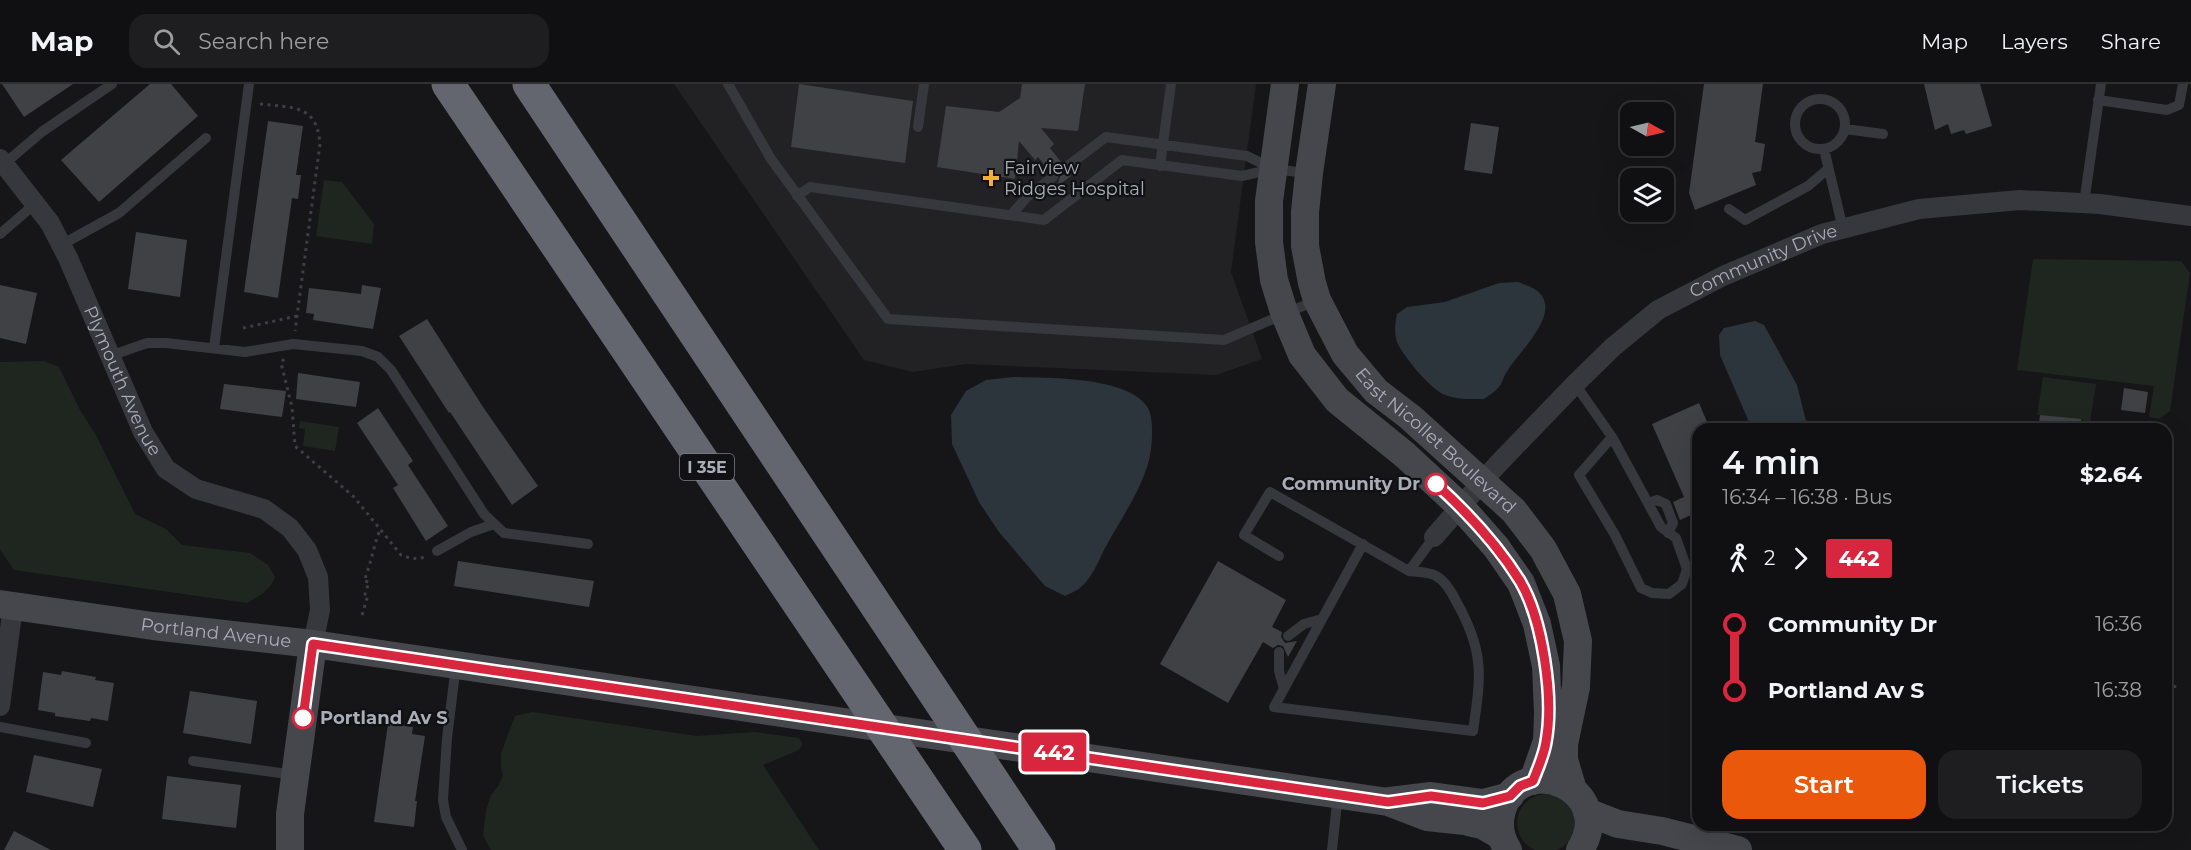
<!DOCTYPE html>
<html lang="en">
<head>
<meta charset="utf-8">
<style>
	body { margin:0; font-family:Montserrat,sans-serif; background:#1e1e20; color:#f1f3f6; height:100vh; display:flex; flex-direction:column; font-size:22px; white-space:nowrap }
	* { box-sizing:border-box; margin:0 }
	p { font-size:20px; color:#9c9d9f }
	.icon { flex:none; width:33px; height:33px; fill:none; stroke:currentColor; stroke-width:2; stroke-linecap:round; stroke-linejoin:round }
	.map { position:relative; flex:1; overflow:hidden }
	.details { position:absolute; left:1692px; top:339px; width:480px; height:408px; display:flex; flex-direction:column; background:#101012; border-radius:18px; box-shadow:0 6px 24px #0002,0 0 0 2px #303032 }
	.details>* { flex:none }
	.badge { padding:0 12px; border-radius:4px; font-size:21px; line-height:39px }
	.needle { width:39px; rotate:98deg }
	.controls { position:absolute; left:1620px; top:18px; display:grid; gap:12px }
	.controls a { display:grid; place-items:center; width:54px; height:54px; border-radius:12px; background:#101012; box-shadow:0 6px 24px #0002,0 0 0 2px #303032; font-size:30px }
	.map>.badge { position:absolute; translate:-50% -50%; box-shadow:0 0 0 3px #fff }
	.legs { display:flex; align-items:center; gap:9px; height:66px; padding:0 30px; font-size:20px }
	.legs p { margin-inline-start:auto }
	.summary { display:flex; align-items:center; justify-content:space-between; height:102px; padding:0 30px }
	h1 { font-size:33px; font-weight:600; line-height:45px }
	.action { display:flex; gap:12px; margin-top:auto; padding:12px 30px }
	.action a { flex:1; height:69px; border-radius:18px; background:#ea580c; color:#fff; font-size:24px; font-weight:600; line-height:69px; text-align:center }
	.action a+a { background:#1e1e20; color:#f1f3f6 }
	ul { padding:0 30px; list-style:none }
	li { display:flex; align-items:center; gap:21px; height:66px; font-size:22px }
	li i { display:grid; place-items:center; width:9px; height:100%; margin:0 8px; background:currentColor }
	li i::after { content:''; width:15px; height:15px; margin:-8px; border:4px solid; border-radius:50%; background:#101012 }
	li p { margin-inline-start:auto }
	li:first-child i { background:linear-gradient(#0000 50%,currentColor 0) }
	li:last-child i { background:linear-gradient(currentColor 50%,#0000 0) }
	header { display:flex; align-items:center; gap:36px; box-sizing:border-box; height:84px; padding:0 30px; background:#101012; border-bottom:2px solid #303032 }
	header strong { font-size:28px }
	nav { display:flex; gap:33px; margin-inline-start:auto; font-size:21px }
	.search { width:420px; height:54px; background:#1e1e20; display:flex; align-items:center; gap:15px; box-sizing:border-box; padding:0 21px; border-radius:18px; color:#9c9d9f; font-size:22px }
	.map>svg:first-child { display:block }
	.built { fill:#222225 }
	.green { fill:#1e261f }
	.water { fill:#2c353c }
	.building { fill:#404145 }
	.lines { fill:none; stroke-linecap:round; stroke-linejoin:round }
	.path { stroke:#3d3f44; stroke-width:3; stroke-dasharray:3 4.5; stroke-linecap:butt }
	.lane { stroke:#37383d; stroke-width:10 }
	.street { stroke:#37383d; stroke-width:20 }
	.secondary { stroke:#45474d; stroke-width:28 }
	.highway { stroke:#63666e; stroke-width:33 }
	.line-1-casing { stroke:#fff; stroke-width:14 }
	.line-1 { stroke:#d7263d; stroke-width:9 }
	.poi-dot { fill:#f2b134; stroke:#111113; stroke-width:2 }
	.stop-1-dot { fill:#fff; stroke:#d7263d; stroke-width:3 }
	.labels { text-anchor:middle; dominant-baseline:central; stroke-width:4.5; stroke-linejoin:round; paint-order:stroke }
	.shield { fill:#111113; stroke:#7b7e86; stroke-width:1.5 }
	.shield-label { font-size:16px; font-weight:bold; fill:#a8adb8 }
	.poi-label { font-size:18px; fill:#a8adb8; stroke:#111113; text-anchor:start }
	.street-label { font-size:18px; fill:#a8adb8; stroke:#111113 }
	.stop-label { font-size:18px; font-weight:bold; fill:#a8adb8; stroke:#111113; text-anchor:end }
</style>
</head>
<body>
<header>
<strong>Map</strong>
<div class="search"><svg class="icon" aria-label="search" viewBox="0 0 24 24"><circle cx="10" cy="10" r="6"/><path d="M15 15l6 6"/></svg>Search here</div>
<nav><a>Map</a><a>Layers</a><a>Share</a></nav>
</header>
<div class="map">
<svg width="2191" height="766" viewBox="0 0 2191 766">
	<rect width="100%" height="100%" fill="#161618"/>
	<path class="built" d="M674,0h582l-25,188 31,87 -46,16 -250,-11 -53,8 -49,-12z"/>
	<path class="green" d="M324,96l18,2 32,42 -2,20 -56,-8z
		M2033,175l148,2 9,12 -20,138 -11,8 -10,-2 5,-31 -137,-16z
		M44,277l15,6 21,43 16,25 39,79 31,15 16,16 68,8 18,12 7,12c-5,14 -16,19 -28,26l-233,-33 -14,-20v-188z
		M2043,293l53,7 -7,45h-5v-9l-47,-5z
		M300,337l39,6 -4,24 -32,-5 2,-17 -6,-1z
		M532,628l165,24 57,-4 45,6 4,6 -4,6 -36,15 56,85h-328l-8,-14 3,-26 5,-15 8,-10 4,-10 -2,-8v-14l14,-37z
		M1517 739a29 29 0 1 1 58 0a29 29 0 1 1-58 0Z"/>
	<path class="water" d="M1518,198c8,3 19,6 24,14 15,22 -24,57 -34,74 -4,5 -5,12 -9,17 -4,5 -10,8 -15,12 -14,0 -28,1 -41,-5 -14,-7 -40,-38 -46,-52 -3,-9 -2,-19 0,-28l10,-7 38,-5 54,-19z
		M1755,237l9,4 33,60 11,44h-56l-32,-74 -1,-20 5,-7z
		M1013,293c33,1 116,-1 135,31 7,13 4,45 -1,59 -9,28 -28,55 -42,81 -6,12 -13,30 -24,39 -4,4 -11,6 -16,9l-20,-10 -46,-54 -20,-30 -27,-58 -1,-29 15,-24 20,-11z"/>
	<path class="building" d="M2,0h71l-49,33z
		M150,0h21l27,32 -99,86 -38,-42z
		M799,0l114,17 -8,62 -114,-16z
		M1022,0h63l-7,47 -37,-3 13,16 -4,4 11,14 -3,4 1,6 4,3 7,-1 1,2 -12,9 -1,-2 2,-6 -1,-5 -6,-2 -4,1 -11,-14 -3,3 -16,-19 -4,38 -78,-12 9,-61 53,6 21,-14z
		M1704,0h59l-8,58 10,2 -4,27 -9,2 4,12 -61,25 -6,-17z
		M1924,0h56l12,42 -26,8 -2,-4 -13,4 -3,-10 -13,6z
		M268,37l35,5 -7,49h5l-3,24 -6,-1 -14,100 -34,-6z
		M1471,39l28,4 -7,47 -28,-4z
		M136,148l51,8 -7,57 -52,-8z
		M0,201l37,8 -11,51 -26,-6z
		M362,201l19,3 -8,41 -60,-9 1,-6 -8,-1 3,-25 52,6z
		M427,235l56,88 55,79 -26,19 -62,-93 -1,1 -50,-77z
		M298,289l62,9 -4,25 -60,-8z
		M224,300l62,7 -4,26 -62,-8z
		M2124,304l24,4 -3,21 -24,-3z
		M1699,319l11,26h-12v102l-7,-16 -11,5 -7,-18 11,-5 -32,-73z
		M378,324l35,53 -5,4 40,61 -22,15 -33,-53 5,-3 -41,-62z
		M2040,331l41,4v10h-43z
		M458,477l136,20 -5,26 -135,-21z
		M1218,477l68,39 -14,27 10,5 -1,5 4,6 12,-2 -9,16 -5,-11 -5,-1 -5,3 -10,-6 -35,61 -68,-39z
		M62,587l34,6 -1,3 19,3 -6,38 -17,-3 -1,3 -35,-5v-3l-17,-3 5,-38 18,3z
		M190,607l67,10 -6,43 -68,-11z
		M388,640l25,3 -1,7 13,2 -10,65h2l-3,26 -40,-5z
		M34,671l68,14 -9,38 -67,-15z
		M167,692l74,9 -5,43 -74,-9z
		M14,747l37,19h-47z"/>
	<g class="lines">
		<path class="path" d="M260,20c33,4 57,0 60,40l-25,187
			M243,244l54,-12
			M284,275l-3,4 11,44 3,39 59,51 47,58c8,3 15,5 24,2
			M362,531l6,-20 -3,-1 4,-12 -5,-1c7,-17 9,-34 16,-51
			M2166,601l11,2"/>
		<path class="lane" d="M728,0l43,75 117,160 336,21 93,-40
			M1795 40a25 25 0 1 1 50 0a25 25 0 1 1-50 0Z
			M2098,16l69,10 12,-5 4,-21
			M918,43l6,-43
			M1845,45l38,5
			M1824,65l19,80
			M4,80l39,-33 69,-47
			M1160,82l11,-82
			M1065,84l41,-31 141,19 26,13
			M797,112l13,-9 234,33 78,-60 120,16 31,-7 34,4
			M2084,119l17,-119
			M1729,125l16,11 63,-34 20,-17
			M1011,131l16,-18 26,-20
			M0,150l36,-31
			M61,161l58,-32 87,-75
			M214,264l35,-264
			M110,272l37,-13h19l79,9 48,-8 69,7 16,6 13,13 93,144 20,19 84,11
			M1575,300l37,53 49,90 15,11 11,31 -5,15 -13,10 -17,-1 -11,-5 -26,-53 -36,-60 33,-38
			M1648,419l9,-3 9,4 7,19 -5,10
			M1363,460l-89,163 199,24c8,-55 12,-79 -17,-130 -4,-8 -12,-21 -20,-25 -7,-4 -19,-4 -27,-5
			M437,467l34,-19 23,-8
			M1279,472l-35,-21 26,-43 139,79 25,-34
			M1288,552l16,-12 18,-5
			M1279,568v19l5,18
			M456,581l-9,73 -4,62 3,17 16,33
			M0,643l86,16
			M193,677l102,14
			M1332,766l6,-56"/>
		<g class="street">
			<path id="s1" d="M0,75l50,64 18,35 75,174 23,37 30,20 68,20 26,19 17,22 11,27 2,33 -7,34"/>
			<path id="s2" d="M1434,453l63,-72 78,-81 38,-37 45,-37 65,-34 99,-42 97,-25 101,-9 80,4 91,12"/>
			<path d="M0,622l13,-100"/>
		</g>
		<g class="secondary">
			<path d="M1285,0l-16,117v41l5,38 10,32 18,43 35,45 68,55 55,51 36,41 25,36 16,41 9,42 2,48 -1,27 -14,40"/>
			<path id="s3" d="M1322,0l-13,89 -4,39v34l7,37 5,17 28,54 31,37 34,26 104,94 29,38 24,45 11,47 -2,46 -12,57v16l9,30"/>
			<path id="s4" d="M0,520l153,22 160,18 1075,158 39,15 38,4 17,4 19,11"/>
			<path d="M1390,717l41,-5 52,7 27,-7"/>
			<path d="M1587,728l31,12 44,7 76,19"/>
			<path d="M290,766v-36l23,-170"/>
			<path d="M1508,766c-8,-12 -10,-26 -6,-40 19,-61 116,-21 78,40"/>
		</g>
		<path class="highway" d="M448,0l517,766
			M529,0l510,766"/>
	</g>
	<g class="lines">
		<defs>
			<path id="line-1" d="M303,634l10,-74 1075,158 43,-6 52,7 27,-7 10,-10 13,-5c5,-13 11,-26 13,-39 8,-44 -3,-122 -26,-161 -23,-37 -52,-68 -84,-97"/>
		</defs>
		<use href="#line-1" class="line-1-casing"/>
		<use href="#line-1" class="line-1"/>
	</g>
	<path class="poi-dot" d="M988 85h6v6h6v6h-6v6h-6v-6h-6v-6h6z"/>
	<g class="stop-1-dot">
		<circle cx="1436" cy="400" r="10"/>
		<circle cx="303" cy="634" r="10"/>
	</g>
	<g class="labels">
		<rect class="shield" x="680" y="370" width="54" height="26" rx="4.5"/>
		<g class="shield-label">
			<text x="707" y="383">I 35E</text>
		</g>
		<g class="poi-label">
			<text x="1004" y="84">Fairview<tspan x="1004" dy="21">Ridges Hospital</tspan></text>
		</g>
		<g class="street-label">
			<text stroke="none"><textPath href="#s2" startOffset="436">Community Drive</textPath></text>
			<text stroke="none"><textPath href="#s1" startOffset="255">Plymouth Avenue</textPath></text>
			<text stroke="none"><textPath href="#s3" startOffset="405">East Nicollet Boulevard</textPath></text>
			<text stroke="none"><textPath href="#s4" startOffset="218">Portland Avenue</textPath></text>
		</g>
		<g class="stop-label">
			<text x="1420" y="400">Community Dr</text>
			<text x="320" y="634" text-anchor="start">Portland Av S</text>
		</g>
	</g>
</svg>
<div class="controls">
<a><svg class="needle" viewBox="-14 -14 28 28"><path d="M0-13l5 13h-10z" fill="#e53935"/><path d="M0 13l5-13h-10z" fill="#9c9d9f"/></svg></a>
<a><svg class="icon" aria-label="layers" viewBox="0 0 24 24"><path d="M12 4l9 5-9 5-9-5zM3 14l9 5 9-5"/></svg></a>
</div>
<b class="badge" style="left:1054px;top:668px;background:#d7263d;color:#fff">442</b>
<section class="details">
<div class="summary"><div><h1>4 min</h1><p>16:34 – 16:38 · Bus</p></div><b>$2.64</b></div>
<div class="legs"><svg class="icon" aria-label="walk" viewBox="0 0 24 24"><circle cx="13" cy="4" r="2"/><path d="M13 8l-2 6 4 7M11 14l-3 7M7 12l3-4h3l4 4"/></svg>2<svg class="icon" aria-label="forward" viewBox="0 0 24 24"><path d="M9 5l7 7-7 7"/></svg><b class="badge" style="background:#d7263d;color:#fff">442</b></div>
<ul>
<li><i style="color:#d7263d"></i><b>Community Dr</b><p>16:36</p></li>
<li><i style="color:#d7263d"></i><b>Portland Av S</b><p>16:38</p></li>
</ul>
<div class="action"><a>Start</a><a>Tickets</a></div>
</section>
</div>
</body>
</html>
